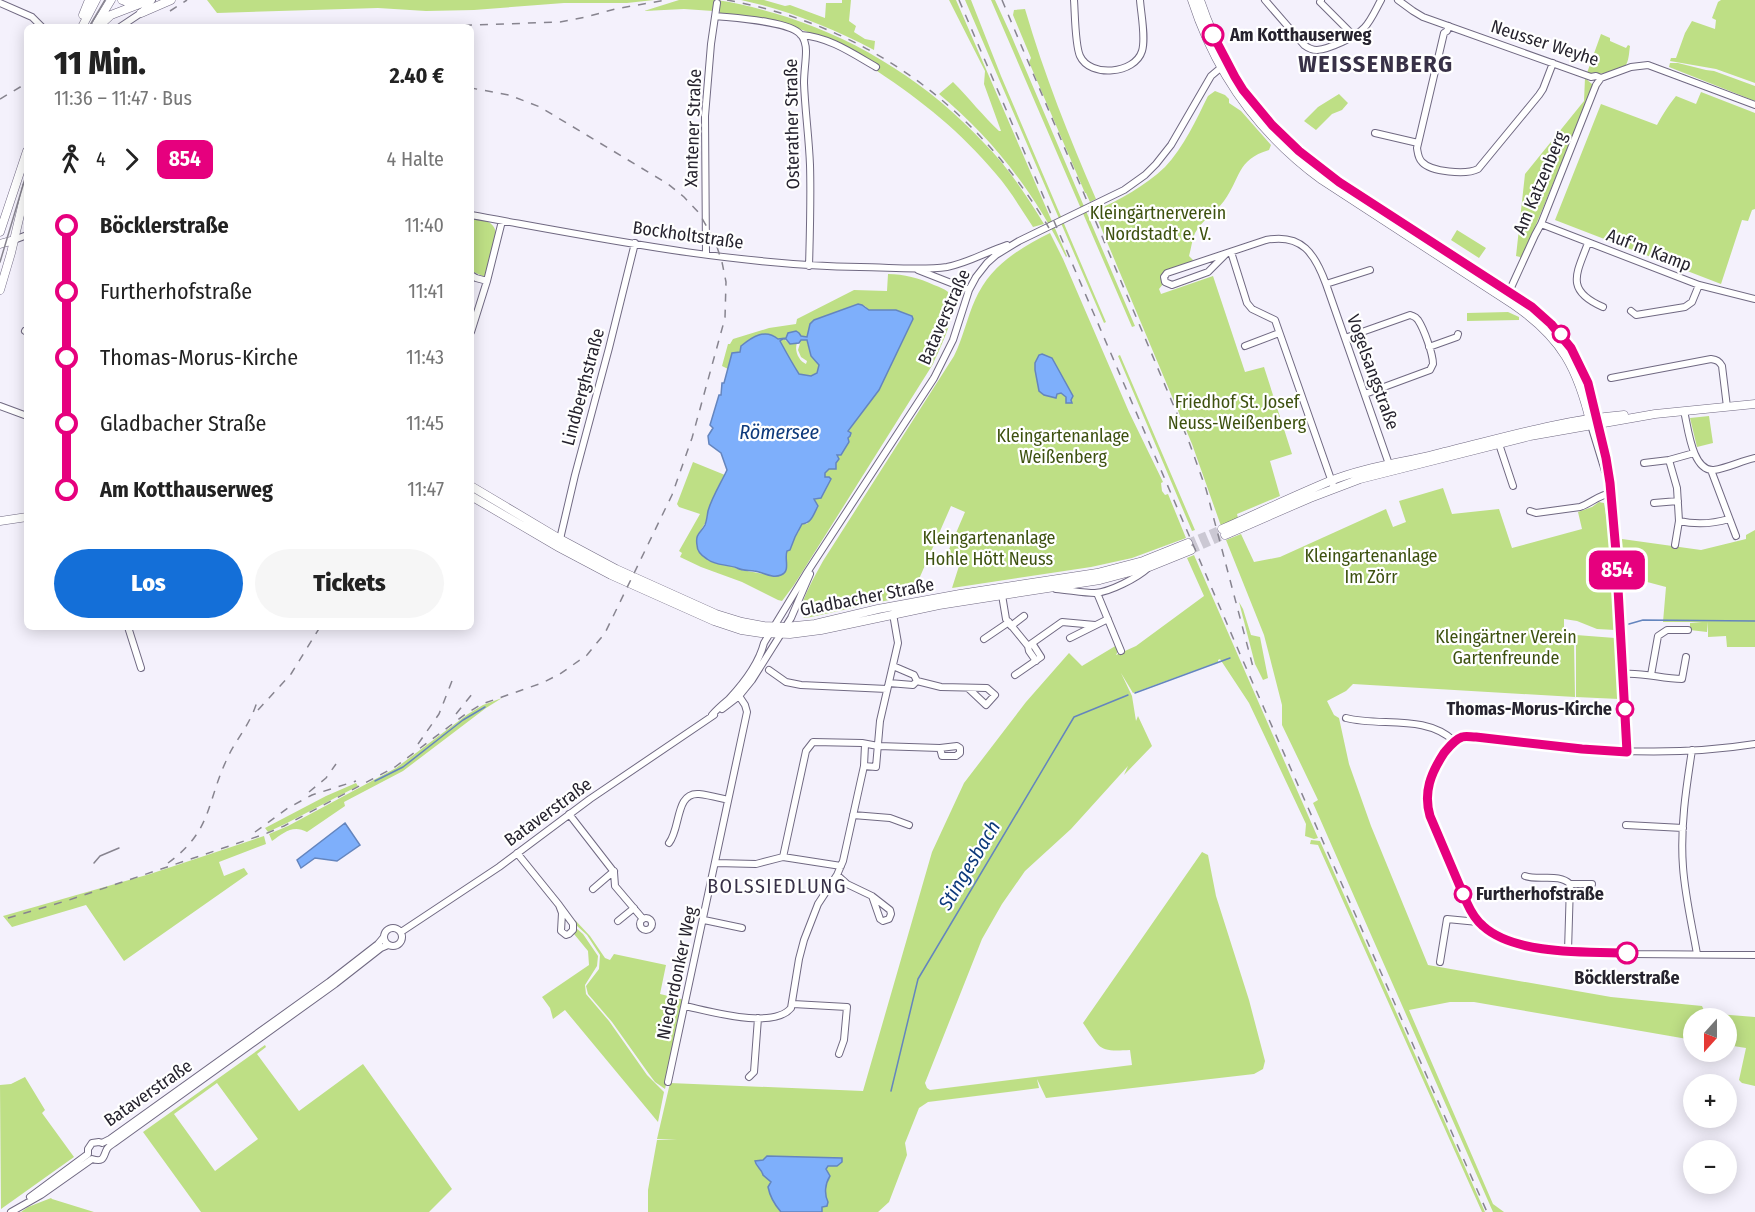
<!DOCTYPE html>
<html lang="de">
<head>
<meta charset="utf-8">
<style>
	body { margin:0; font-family:"Fira Sans Condensed",sans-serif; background:#f6f6f6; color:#222; height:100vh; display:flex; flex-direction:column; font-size:22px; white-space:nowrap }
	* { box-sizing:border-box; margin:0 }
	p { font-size:20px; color:#767676 }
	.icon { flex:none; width:33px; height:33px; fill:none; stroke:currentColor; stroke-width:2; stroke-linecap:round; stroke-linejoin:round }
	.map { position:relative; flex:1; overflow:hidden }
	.sheet { position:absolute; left:24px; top:24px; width:450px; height:606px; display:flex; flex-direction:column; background:#fff; border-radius:9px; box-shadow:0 3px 15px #0003 }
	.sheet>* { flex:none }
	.badge { padding:0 12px; border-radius:9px; font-size:21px; line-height:39px }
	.needle { width:39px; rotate:201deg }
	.fabs { position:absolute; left:1683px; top:1008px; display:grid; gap:12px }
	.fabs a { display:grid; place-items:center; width:54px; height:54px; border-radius:50%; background:#fff; box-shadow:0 3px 15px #0003; font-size:30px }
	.map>.badge { position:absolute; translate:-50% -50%; box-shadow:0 0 0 3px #fff }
	.legs { display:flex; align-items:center; gap:9px; height:66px; padding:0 30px; font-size:20px }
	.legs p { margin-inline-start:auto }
	.overview { display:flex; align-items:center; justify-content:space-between; height:102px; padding:0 30px }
	h1 { font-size:33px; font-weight:800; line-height:45px }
	.button { display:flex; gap:12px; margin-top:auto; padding:12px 30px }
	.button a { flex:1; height:69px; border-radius:36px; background:#146fd8; color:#fff; font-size:24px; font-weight:800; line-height:69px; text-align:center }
	.button a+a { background:#f6f6f6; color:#222 }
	ul { padding:0 30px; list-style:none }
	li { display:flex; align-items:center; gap:21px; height:66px; font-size:22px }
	li i { display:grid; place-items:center; width:9px; height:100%; margin:0 8px; background:currentColor }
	li i::after { content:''; width:15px; height:15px; margin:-8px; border:4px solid; border-radius:50%; background:#fff }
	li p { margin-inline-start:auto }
	li:first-child i { background:linear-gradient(#0000 50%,currentColor 0) }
	li:last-child i { background:linear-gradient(currentColor 50%,#0000 0) }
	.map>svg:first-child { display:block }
	.green { fill:#bedf85; fill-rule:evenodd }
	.water { fill:#7eaffb; stroke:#6485be; stroke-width:1.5; fill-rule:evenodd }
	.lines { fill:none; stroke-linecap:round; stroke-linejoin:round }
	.stream { stroke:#6485be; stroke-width:1.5 }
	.major-tunnel { stroke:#cbc8d3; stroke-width:8; stroke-dasharray:8 4; stroke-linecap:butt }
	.minor-casing { stroke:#706982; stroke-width:8 }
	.major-casing { stroke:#706982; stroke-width:9 }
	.minor { stroke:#fff; stroke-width:6 }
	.major { stroke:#fff; stroke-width:8 }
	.tram { stroke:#87848f; stroke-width:1.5 }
	.rail { stroke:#87848f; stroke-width:1.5; stroke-dasharray:8 8; stroke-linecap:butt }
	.line-1-casing { stroke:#fff; stroke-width:14 }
	.line-1 { stroke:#e6007e; stroke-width:9 }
	.stop-1-dot { fill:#fff; stroke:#e6007e; stroke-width:3 }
	.labels { text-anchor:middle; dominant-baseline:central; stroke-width:4.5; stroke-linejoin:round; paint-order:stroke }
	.stop-label { font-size:18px; font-weight:bold; fill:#26232e; stroke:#fff; text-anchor:start }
	.street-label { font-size:18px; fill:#26232e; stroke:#fff }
	.park-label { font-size:18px; fill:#3d510f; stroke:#fff }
	.water-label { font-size:20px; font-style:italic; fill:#0d397b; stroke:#fff }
	.neighbourhood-label { font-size:20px; letter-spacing:1.5px; fill:#383147; stroke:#fff }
	.district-label { font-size:24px; font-weight:bold; letter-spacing:1.5px; fill:#383147; stroke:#fff }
</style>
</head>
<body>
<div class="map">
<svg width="1755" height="1212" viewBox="0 0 1755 1212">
	<rect width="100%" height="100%" fill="#f4f1fc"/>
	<path class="green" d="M207,0h447l-27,3h-63l-90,7 -48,1 -48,-3 -161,5z
		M679,0c12,0 25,0 37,0 24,3 48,10 71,17 76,25 143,68 197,126 24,24 42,52 60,81l-11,3c-12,-18 -23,-37 -37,-53 -35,-42 -74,-73 -119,-103l1,-4 -46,-26 -43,-16 -33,-8 -36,-4 -1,-5h-4l-2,3 -29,-2 -40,2z
		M741,0h23l21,6 5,-1 35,13 1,-15h16v-3h9l-2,21 7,5 -2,6 11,7 10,2 -1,9c-42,-22 -86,-40 -133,-50z
		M949,0h7l111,256 -1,1c-31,-64 -73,-118 -127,-163l14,-12c16,16 30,34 46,49h2l-17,-47 1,-13z
		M965,0h6l30,76 105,246 -2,1z
		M991,0h4l16,35 124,291 -3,1z
		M1721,0h34v83l-39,-14 -46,-8 1,-3h5l9,-25 7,-12 23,8 1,-9 -4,-2 6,-16z
		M1025,9c19,65 44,128 71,190l-6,3 -4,-9h-1l-56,-131 2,-4 -18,-43 1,-5z
		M1601,34l9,4v3l16,7 2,-3 2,1c-1,6 -1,16 -5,20 -7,6 -30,10 -38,7z
		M1670,63h8l28,7 8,1 41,15v15l-86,-34z
		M1585,78l7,6v6l-72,173v-6l-4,-1 9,-82 59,-73z
		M1215,91l10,4 4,4v4l12,8 30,34 -2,5c-33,10 -28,28 -45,51 -8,11 -23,20 -29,32 -3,7 -4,16 -6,23l4,4 -1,3 -27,10 -2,11 -4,5 2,5 52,-18 32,96 19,-5 28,87 -22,7 10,35 -43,18 1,4 -17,8 -29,-82 -98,-233c26,-11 51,-25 71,-44 19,-20 31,-47 43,-71z
		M1701,92l54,21v96l-3,1 -4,11 -6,-1 -21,64 -166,-64 46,-116 56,21c6,-11 11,-19 19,-29l20,8z
		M1339,94l9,9 -6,7 -10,4 -16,16 -12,-9 14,-14z
		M471,218c11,2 23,2 25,15l-11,44 -14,-6z
		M1457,230l29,18 -7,10 -28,-18z
		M1050,233l13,26 66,153 34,70 -2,1 1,8 3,4 3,-1 18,44 -54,20 -41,9 -139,21 7,-22 -15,-5 21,-49 -14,-6 -39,89 -101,22 -7,1 -4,-6c4,-18 14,-34 23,-51l131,-205c9,-18 13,-38 21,-56 15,-34 43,-51 75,-67z
		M888,274c16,0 31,4 46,11 5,2 12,4 16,9 11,14 -11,56 -17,70l-139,221 -12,16 -4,-1 -36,-18 -41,-15 -21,-10 2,-4 -3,-2 21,-37 -21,-7 -2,-3 16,-42 32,13 -17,36 -2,11 -9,14c11,10 27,28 41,33 7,2 20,4 27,5l21,-12 -2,-5 3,-6 3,-2 5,-12 4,-6v-2l3,-5h5l11,-18 -4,-7 11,-22v-5c8,-6 22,-30 23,-40l63,-108 -15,-14h-27l-4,-4 -7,-2 -44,16 -4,4 -2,13 -30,3c-17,-14 -28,-1 -38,12h-7l-5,17 -6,-3 6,-22h2l3,-5 36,-11 27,-4 1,-5 57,-29 33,1z
		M1508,312l11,5v3l-52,1v-8z
		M784,339l6,5 7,-1c-3,8 2,18 9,21l1,-3 -6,-4 -3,-7 3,-10h6c1,9 6,20 12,25l-2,8 -6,3 -12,-2c-7,-10 -14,-22 -19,-33z
		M1120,355l75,175 -3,1 -74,-175z
		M1709,416l4,27 -16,4 -7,-29z
		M1443,488l9,26 47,-5 13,39 70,-19 -4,-17 14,-5 7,-5 5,1 6,35 5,92 -18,-1 -20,-8 -13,-2v23l10,1 1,54 -222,-13 -7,7 -19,10 7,14 5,3 10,46 22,62 57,139 183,32 91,9 3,7 50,4v69l-13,-3 -3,-3 7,-32 -19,-3 -1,-27h-32l-1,22 -219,-38h-24l-41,8 84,194 11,8h-11l-180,-409 5,-3 -36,-75v-20l-18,-70 -38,-95 15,-6 13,28 26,-5 106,-48 7,18 13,-5 -7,-21z
		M1755,530v117h-28l-1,-11 -18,1v-15l-1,10 -17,-2v-7l12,-1h-39l3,-35 -30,-8 -2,13 -10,-1 -2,-52 79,11 45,-11v-4z
		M1194,555l124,283 -4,1 -9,-3 1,-12 -57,-121 -29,-44 -2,1v2l-85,31 -12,-20 11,23 4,25 2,-5 14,30 -28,29 4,-9 -57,63 -46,42 -23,33 -20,35 -57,144 2,5 3,2 202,-25 -2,-15c-33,2 -29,-1 -47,-27l119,-171 6,3 8,41 33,104 16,61 -2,8 -9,5 -208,24 -9,-19 2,9 -111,14 -9,6 -14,35 2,12 -18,47 -11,10h-230v-22l9,-50h20l-20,-1 13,-56 193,8 69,-239 32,-69 62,-81 43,-49 13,13 35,-21 2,4 -3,6 20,-9 68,-50 -17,-38z
		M1239,602l4,7 8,26 9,2 8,41 -5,2 -8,-16z
		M1576,635l39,3 4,61 -43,-2z
		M502,698l-16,10 -83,63 -59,31 1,4 -38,26c-14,-8 -24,1 -35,9l-3,-7 19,-8 108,-58 72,-54 15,-9z
		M356,783l2,3 -71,37 -19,9 -3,-4 61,-32z
		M264,836l2,8 -47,18 5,14 20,-8 4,6 -124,87 -38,-56 -74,22 -9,-11 147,-42z
		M1311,840l9,1 165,371h-3l-164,-367 -8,-1z
		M575,920l15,16 15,22 5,2 4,-6 52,11 -6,29 25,6 -20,89 -10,-7 -6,-8 -37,-52 -24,-28 -2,-8 13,-17 1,-14 -13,-20 -11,-10z
		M576,928l7,6 15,22 -1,10 -12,19 1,9 23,27 38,54 17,17 -6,30 -93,-112 -12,9 -3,-11 -8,-11 47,-32 -1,-14 -14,-17z
		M265,1045l1,2 -9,7 42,57 64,-47 89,125 -23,23h-228l-58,-80zM217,1083l41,56 -43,32 -41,-57z
		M25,1077l20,33 -3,3 32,44 -73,52 -1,-124 11,-1z
		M51,1198l1,1 42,13h-73l7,-5z"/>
	<path class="water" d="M858,304l4,1 7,5h27l16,6 1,3 -34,71 -31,41 3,2 -1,3 -2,2 1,4 -8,13h-4l2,4 -3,4v6h-7l-4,4v4h4l2,2 -10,19 -7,1 4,7c-4,7 -6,17 -16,18l-7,13 -5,13 -3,1c-3,8 4,20 -6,24 -9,4 -18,-3 -27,-4 -5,-1 -11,0 -17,-3 -10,-4 -21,-2 -30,-9 -5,-3 -10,-8 -10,-14 -2,-12 4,-12 8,-20 2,-5 2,-9 3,-14 4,-14 13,-28 19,-41l-6,-17 -12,-9 -1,-8 5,-8 -3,-3 9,-30h2l1,-12h2l8,-30 8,-1 1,-6c11,-9 24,-18 37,-7l8,-1 2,-5 8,-2 3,2 2,3 6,1 3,-13 4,-4zM783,339h3l4,5 9,-1 2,-3h6l4,16 8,9 -2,8 -6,3 -12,-2c-7,-11 -13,-22 -19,-33z
		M1042,354l10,4 21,38 -2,4 1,3h-6v-6l-5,-4 -4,1 -1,4 -12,-3 -5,-4 -4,-21v-7l4,-8z
		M345,823l15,22 -23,16 -22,-3 -14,10 -4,-8z
		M767,1156l75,2v4l-5,4h-9l-2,3 4,7c-5,8 -6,18 -2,26l-1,4 -5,1v5h-41c-7,-8 -11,-15 -13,-25l3,-5 -8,-7c-1,-6 -7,-8 -8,-14l8,-1z"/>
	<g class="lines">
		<path class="stream" d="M1629,624l14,-4 112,1
			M1135,693l95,-35
			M375,781l28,-14 60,-47 22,-13
			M891,1091l27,-112 156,-262 54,-22"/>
		<path class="major-tunnel" d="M1188,543l34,-14
			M1191,550l34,-15"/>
		<defs>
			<path id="minor" d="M1074,0c1,13 1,45 6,56 10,22 55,18 62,-5 4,-13 -1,-37 -2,-51
				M1265,0l39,45c4,3 8,5 13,5 12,-1 39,-13 47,-22 7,-7 12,-19 17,-28
				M1321,0l-1,2 34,34
				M1398,0l15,11 10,6 168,60 5,-1 5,2 30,-11 17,-2 107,40
				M0,3l32,14 10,10
				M716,16c17,2 73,5 84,18 4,3 6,11 6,17 0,10 -2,21 -2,32 1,27 5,55 6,82 1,34 0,67 -1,101
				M1449,26l-2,5 -3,2 -27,115c1,6 1,10 5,14 9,10 44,13 56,7l61,-74 4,-6 10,-26
				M120,27l21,-14 11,-13
				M801,35c28,2 51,18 75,32
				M1375,133l43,10
				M471,215c128,23 259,50 389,52 28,0 59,4 87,0 21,-4 39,-15 60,-22
				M1541,224l158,61 56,14
				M14,240l13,-5
				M1588,243c-11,30 -24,47 15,64
				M1231,252l16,51 5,6 23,11 58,165
				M706,254l-1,-138 6,-72 6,-41
				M1226,254l-18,18 -36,13 -7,-3 -1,-5 3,-4 99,-33c36,-7 49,14 60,44l64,183
				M918,270l51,20
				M471,275l5,3 11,3
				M1326,284l44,-14
				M1509,295v-3l26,-57 6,-11 55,-139 5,-7
				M1631,311l5,4 49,-8 7,-5 7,-17
				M25,331l2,1
				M471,332l16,-51 15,-60
				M1345,338l65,-23c5,2 5,1 8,5 6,9 15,34 15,44l-3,6 -65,24
				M1245,346l34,-13
				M1429,347l28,-10 1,-3
				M1611,378l100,-19c6,1 8,2 11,7l5,41
				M0,406l27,10
				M1684,411c4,16 8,61 30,59 14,-2 27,-9 41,-12
				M1598,424l8,34 8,64 13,230
				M1591,425l14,46
				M1499,444l14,42
				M1669,460l8,28 2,33c18,4 33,3 50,-2
				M1644,463l25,-3 25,-7
				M1711,470l25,66
				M1654,503l24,-2
				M1530,511l6,2 44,-6c11,-4 19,-12 31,-14
				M560,539l15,-64 34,-127 26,-105
				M1675,545l4,-24
				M1056,589c13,1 27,4 39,4 15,-1 42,-15 53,-25
				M1097,593l24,58
				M1002,595l4,24 22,27 1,5 7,10
				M1011,626l13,-10
				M128,627l13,41
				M1070,638l38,-19
				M984,639l25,-17
				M1028,646l34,-24 33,3
				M769,670l17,12 15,3 86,4
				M1623,674c20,-2 39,5 59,5l4,-22
				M1015,675l26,-18 -9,-14
				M1651,675l7,-39 9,-6h21
				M917,681l24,6 46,1 8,7 -9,10 -18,-17
				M889,683l24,2 4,-4 -3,-6 -21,-9
				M722,709l17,-13 13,-16 39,-62 19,-44
				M712,715c5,-6 11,-11 17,-16 14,-15 30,-36 35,-56l42,-69 128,-196 19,-38 16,-50 7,-13 11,-14 9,-8 23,-14 105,-51 21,-15 11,-11 15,-19 40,-69 13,-11
				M1346,718c35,9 79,-4 108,23
				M1755,744c-94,15 -185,5 -279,-7h-14l-8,4 -6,7 -15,24 -5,15 -1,10 3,19 37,87 7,13 8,10 13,9 14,5 20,6 21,4 82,4 123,1
				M1692,750c-6,39 -12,78 -9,117 2,29 9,58 14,87
				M864,766l12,1 4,-46 18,-78 -5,-29 2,-4 7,-4
				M569,814l45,58 1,14 28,33
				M853,815l37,3 19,7
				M1626,825l57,3
				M669,843c12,-15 6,-51 30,-49 10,1 20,4 29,6
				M517,853l42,52 3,8 -1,18 5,4 3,-1 4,-4v-6l-14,-19
				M783,857l23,-106 7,-9 49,1 16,3 62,2 17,-2 3,2v5l-4,3h-14l-2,-8
				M716,863l40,1 27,-7 58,9
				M837,875l10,9 25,12 18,14 1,4 -2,5 -6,2 -3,-2 -8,-23
				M1525,876c14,5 34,-3 45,8l-2,67
				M1570,884h22
				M593,889l21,-18
				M640 924a6 6 0 1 1 12 0a6 6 0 1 1-12 0Z
				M704,920l38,8
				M618,921l16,-13
				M384 937a9 9 0 1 1 18 0a9 9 0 1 1-18 0Z
				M401,932l98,-65 91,-68 124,-84
				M1440,962l7,-43 31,3
				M793,1004l54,3 -3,33 -5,14
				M685,1006c24,5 88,24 106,2l8,-49 5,-19 14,-36 19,-29 6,-14 21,-95 1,-21
				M749,1077l5,-5 4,-54
				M668,1082l79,-370 -2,-7 -6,-9
				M30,1197l58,-43v-5l4,-6 7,-1 3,1 8,-4 219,-157 49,-38 5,-6
				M11,1212l30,-17 51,-36c13,4 11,-3 15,-10 1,-2 4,-4 7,-6l221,-159 46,-36 7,-3"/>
			<path id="major" d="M122,0l8,3h8
				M1192,0c24,74 67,134 130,180l192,125c48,33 64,64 77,120
				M1200,0c24,72 65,128 126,173l206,134c40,32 56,66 66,117
				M141,13l30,-13
				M83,15l6,-15
				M97,23l14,-23
				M82,27l14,-27
				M98,27l13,-12 39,-15
				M0,232l27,-81
				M0,244l14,-4
				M0,290l11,-37 16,-68
				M471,486l89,53 56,30 100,45 26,8 22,4 21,1 30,-3 63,-15 82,-15 137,-21 46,-12 45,-18
				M471,496l89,52 51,27 103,46 27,9 20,3 29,1 31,-4 118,-25 161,-25 49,-13 42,-17
				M0,521l27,-4
				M1222,529c36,-16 72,-33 108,-48 35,-14 71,-18 106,-27 63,-15 123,-34 188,-39
				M1225,535l85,-37 50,-19 170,-43 125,-22 100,-10"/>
		</defs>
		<use href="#minor" class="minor-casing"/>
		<use href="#major" class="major-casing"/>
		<use href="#minor" class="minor"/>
		<use href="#major" class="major"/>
		<path class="tram" d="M89,27l16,-27
			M0,262l27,-90
			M94,863l6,-7 19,-8"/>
		<path class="rail" d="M727,0c141,26 249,106 322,228
			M959,0l281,654 247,558
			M1002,0l187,442 17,47 47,178
			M170,11l17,-11
			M416,27l144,-5 26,-5 29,-8 51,-9
			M0,99l27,-16
			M258,710l33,-36 29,-47
			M456,714l17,-21
			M418,744l21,-30 13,-33
			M309,792l17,-14 10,-14
			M255,832l33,-24 24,-13 44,-14
			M168,863c45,-33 38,-60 59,-104 6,-14 16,-26 23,-40 4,-7 6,-15 9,-22
			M8,918l61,-18 196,-66 19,-8 111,-59 72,-54 15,-9 60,-21 18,-9 27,-19 18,-22 67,-138 20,-57 33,-120 1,-36 -4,-20 -7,-21 -16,-28 -15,-16 -16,-13 -128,-77 -31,-12 -38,-7"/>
	</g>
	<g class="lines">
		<defs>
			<path id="line-1" d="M1213,35l22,42 8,13 29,35 27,26 40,31 193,125 19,17 20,24 17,35 18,75 4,25 6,69 11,200 -45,-3 -106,-12c-5,0 -10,-1 -14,0 -8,3 -13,10 -18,16 -13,20 -21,39 -14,63l37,87c4,9 9,17 16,23 32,29 103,26 144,27"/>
		</defs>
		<use href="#line-1" class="line-1-casing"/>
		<use href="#line-1" class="line-1"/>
	</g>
	<g class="stop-1-dot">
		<circle cx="1213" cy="35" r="10"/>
		<circle cx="1561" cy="334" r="8"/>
		<circle cx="1625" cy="709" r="8"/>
		<circle cx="1463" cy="894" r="8"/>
		<circle cx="1627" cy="953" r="10"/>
	</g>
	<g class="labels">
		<g class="stop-label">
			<text x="1230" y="35">Am Kotthauserweg</text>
			<text x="1612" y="709" text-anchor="end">Thomas-Morus-Kirche</text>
			<text x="1476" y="894">Furtherhofstraße</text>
			<text x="1627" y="978" text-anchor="middle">Böcklerstraße</text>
		</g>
		<g class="street-label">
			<text transform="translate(1545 43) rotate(18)">Neusser Weyhe</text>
			<text transform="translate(792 124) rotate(-91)">Osterather Straße</text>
			<text transform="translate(693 128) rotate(-88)">Xantener Straße</text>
			<text transform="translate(1540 183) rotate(-67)">Am Katzenberg</text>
			<text transform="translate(688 235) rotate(8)">Bockholtstraße</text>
			<text transform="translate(1649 250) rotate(21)">Auf'm Kamp</text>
			<text transform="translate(944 317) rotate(-66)">Bataverstraße</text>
			<text transform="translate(1373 372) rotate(70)">Vogelsangstraße</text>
			<text transform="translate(583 387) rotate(-75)">Lindberghstraße</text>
			<text transform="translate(867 597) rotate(-11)">Gladbacher Straße</text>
			<text transform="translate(548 812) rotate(-36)">Bataverstraße</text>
			<text transform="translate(677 973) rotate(-78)">Niederdonker Weg</text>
			<text transform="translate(148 1093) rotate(-35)">Bataverstraße</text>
		</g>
		<g class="park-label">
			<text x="1158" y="213">Kleingärtnerverein<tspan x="1158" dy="21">Nordstadt e. V.</tspan></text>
			<text x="1237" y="402">Friedhof St. Josef<tspan x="1237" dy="21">Neuss-Weißenberg</tspan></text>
			<text x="1063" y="436">Kleingartenanlage<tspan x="1063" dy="21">Weißenberg</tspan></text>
			<text x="989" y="538">Kleingartenanlage<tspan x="989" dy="21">Hohle Hött Neuss</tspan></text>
			<text x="1371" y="556">Kleingartenanlage<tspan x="1371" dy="21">Im Zörr</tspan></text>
			<text x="1506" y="637">Kleingärtner Verein<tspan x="1506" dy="21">Gartenfreunde</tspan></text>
		</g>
		<g class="water-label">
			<text x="779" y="432">Römersee</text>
			<text transform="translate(969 865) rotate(-59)">Stingesbach</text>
		</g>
		<g class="neighbourhood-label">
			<text x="777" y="886">BOLSSIEDLUNG</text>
		</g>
		<g class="district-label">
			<text x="1376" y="64">WEISSENBERG</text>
		</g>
	</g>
</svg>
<div class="fabs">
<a><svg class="needle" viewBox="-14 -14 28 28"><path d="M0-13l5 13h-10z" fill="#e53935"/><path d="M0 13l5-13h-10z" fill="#767676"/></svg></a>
<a>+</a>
<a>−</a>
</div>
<b class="badge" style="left:1617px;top:570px;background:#e6007e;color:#fff">854</b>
<section class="sheet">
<div class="overview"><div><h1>11 Min.</h1><p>11:36 – 11:47 · Bus</p></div><b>2.40 €</b></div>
<div class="legs"><svg class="icon" aria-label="walk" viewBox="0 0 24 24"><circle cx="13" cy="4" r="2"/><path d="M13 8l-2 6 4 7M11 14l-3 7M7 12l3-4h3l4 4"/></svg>4<svg class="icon" aria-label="forward" viewBox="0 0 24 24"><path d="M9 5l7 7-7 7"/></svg><b class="badge" style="background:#e6007e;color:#fff">854</b><p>4 Halte</p></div>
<ul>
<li><i style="color:#e6007e"></i><b>Böcklerstraße</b><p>11:40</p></li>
<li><i style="color:#e6007e"></i><span>Furtherhofstraße</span><p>11:41</p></li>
<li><i style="color:#e6007e"></i><span>Thomas-Morus-Kirche</span><p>11:43</p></li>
<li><i style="color:#e6007e"></i><span>Gladbacher Straße</span><p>11:45</p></li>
<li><i style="color:#e6007e"></i><b>Am Kotthauserweg</b><p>11:47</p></li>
</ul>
<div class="button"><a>Los</a><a>Tickets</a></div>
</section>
</div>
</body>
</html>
